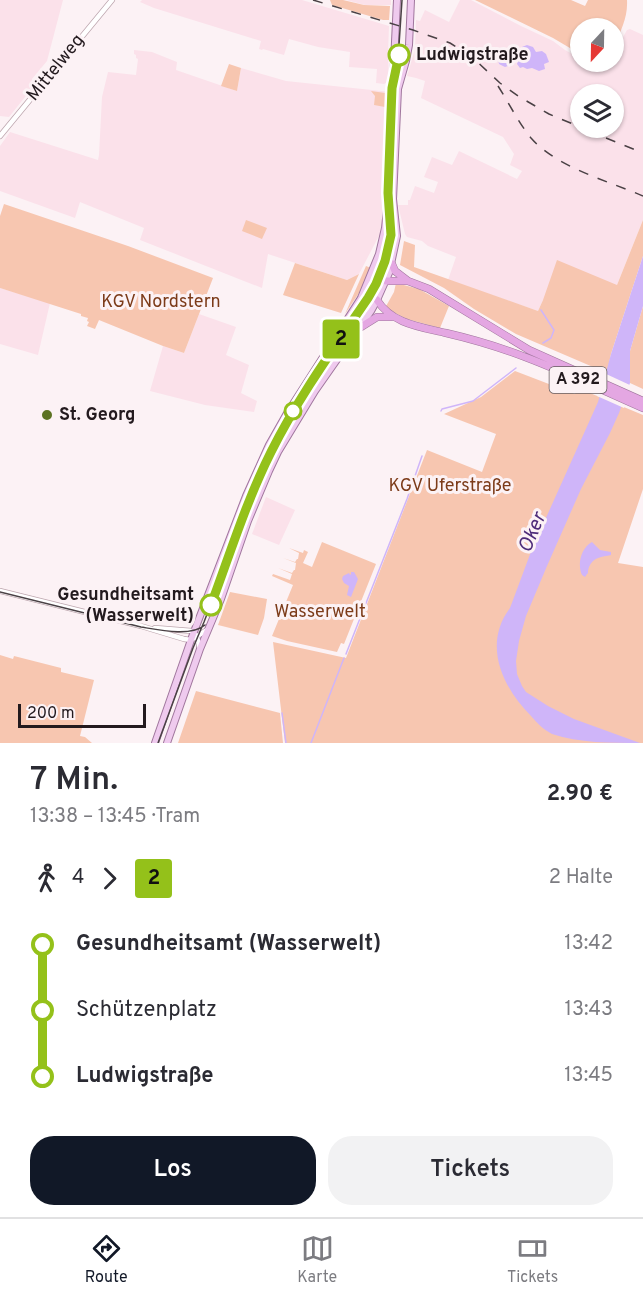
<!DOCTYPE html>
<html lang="de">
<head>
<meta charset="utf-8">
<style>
	body { margin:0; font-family:Overpass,sans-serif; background:#f2f2f3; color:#2b2b33; height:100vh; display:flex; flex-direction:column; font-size:22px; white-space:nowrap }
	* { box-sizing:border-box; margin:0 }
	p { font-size:20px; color:#7c7c81 }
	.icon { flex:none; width:33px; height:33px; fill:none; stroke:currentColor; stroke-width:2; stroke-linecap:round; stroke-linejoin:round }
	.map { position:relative; height:743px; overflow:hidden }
	.panel { display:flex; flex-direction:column; background:#fff; flex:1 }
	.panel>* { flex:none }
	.badge { padding:0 12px; border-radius:4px; font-size:21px; line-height:39px }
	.needle { width:39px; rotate:202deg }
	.buttons { position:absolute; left:570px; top:18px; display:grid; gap:12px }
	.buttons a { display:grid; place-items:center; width:54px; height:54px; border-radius:50%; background:#fff; box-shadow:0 2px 4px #0004; font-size:30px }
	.scale { position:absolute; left:18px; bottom:15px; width:128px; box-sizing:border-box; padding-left:6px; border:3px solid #231a1e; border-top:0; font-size:16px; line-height:21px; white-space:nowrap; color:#231a1e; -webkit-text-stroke:4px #fcf2f5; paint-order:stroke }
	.map>.badge { position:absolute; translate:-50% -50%; box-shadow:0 0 0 3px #fff }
	.legs { display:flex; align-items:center; gap:9px; height:66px; padding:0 30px; font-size:20px }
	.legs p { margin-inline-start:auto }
	.summary { display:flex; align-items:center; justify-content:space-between; height:102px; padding:0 30px }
	h1 { font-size:33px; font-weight:600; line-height:45px }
	.button { display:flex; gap:12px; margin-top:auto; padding:12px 30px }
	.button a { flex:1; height:69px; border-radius:24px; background:#111827; color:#fff; font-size:24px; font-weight:600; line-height:69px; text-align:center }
	.button a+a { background:#f2f2f3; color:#2b2b33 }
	ul { padding:0 30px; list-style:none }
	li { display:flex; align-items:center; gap:21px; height:66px; font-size:22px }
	li i { display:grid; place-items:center; width:9px; height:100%; margin:0 8px; background:currentColor }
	li i::after { content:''; width:15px; height:15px; margin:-8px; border:4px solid; border-radius:50%; background:#fff }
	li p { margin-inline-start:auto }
	li:first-child i { background:linear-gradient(#0000 50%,currentColor 0) }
	li:last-child i { background:linear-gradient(currentColor 50%,#0000 0) }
	.dock { display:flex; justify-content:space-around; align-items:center; height:84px; border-top:2px solid #e1e1e2; background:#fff; font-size:16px; color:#7c7c81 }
	.dock a { display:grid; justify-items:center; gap:3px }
	.dock .active { color:#111827 }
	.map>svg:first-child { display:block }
	.built { fill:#fbe1ea; fill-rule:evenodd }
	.green { fill:#f7c6b0 }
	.water { fill:#cfb5f9 }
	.pier { fill:#fcf2f5 }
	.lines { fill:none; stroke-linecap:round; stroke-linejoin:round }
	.stream { stroke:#cfb5f9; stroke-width:1.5 }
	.minor-casing { stroke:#bea7af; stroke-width:6 }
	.major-casing { stroke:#a0769d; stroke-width:8 }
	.highway-casing { stroke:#a0769d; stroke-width:8 }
	.minor { stroke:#fff; stroke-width:4.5 }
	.major { stroke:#efcaee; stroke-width:6 }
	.highway { stroke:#e4a7e2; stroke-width:7 }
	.tram { stroke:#4a4145; stroke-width:1.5 }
	.rail { stroke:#4a4145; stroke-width:1.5; stroke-dasharray:10 10; stroke-linecap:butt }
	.line-1-casing { stroke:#fff; stroke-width:14 }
	.line-1 { stroke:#94c11a; stroke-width:9 }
	.stop-1-dot { fill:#fff; stroke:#94c11a; stroke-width:3 }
	.poi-dot { fill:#5c7222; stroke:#fcf2f5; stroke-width:2 }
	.labels { text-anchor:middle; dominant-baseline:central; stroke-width:6; stroke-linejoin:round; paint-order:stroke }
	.shield { fill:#fcf2f5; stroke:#645b5e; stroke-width:1.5 }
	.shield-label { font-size:16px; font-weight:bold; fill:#231a1e }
	.stop-label { font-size:18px; font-weight:bold; fill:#231a1e; stroke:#fcf2f5; text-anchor:start }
	.street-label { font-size:18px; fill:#231a1e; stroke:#fcf2f5 }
	.park-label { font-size:18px; fill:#7c3b19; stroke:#fcf2f5 }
	.poi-label { font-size:18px; font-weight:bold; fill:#231a1e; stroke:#fcf2f5; text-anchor:start }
	.water-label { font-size:20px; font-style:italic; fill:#4f2c7a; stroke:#fcf2f5 }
</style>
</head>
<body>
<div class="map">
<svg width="643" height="743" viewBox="0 0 643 743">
	<rect width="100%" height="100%" fill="#fcf2f5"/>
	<path class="built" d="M0,0h63l-16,61 -15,18 1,8 -24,30 -9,-1z
		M142,0h160l87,26 -1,28 1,27 -5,3 -8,-1 1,-14 -28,-2 1,-15 -32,-5 -29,-8 -5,16 -21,-6 -1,1 -3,-1 2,-8 -107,-33 -14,-6z
		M346,0h45v5h-26z
		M460,0h11l50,26 32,15 12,9 15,8v4h7l13,5 6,-2 2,-3h6v-9l13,-23 3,-1 13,6v185l-26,65 -74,15 -5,11 -90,-31 8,-23 -28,-11 -6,-5 -15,-4 -2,-3 -7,-29h10v-5h2l5,-14 19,7 4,-11 -14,-5 8,-20 20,8 7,-14 58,28 5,-8 -12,-6 4,-11 -11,-17 -82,-39 4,-17 -9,-3 -9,-2 8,-27 1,-29 4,1 5,-11 24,12zM580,94h34v34h-34z
		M134,50l18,2 25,10 -1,8 61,21 4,-23 45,13 105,11 -9,138 -23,44 -12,6 -79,-26 -6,34 -122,-48 4,-12 -64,-26 -5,16 -75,-27v-45l10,-14 88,28 1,-5 3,-58 6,-25 28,3 2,-16 -2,-1v-3l-2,-1z
		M0,288l50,15 -12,52 -38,-11z
		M199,314l37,13 -10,28 23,10 -8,28 16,8 -3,11 -49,-7 -55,-14 13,-45 21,7z
		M266,497l29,13 -16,35 -27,-11z"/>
	<path class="green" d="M330,0h13l21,5 26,1 -1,14h-6l-51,-15z
		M475,0h96l14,6 3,-6h39c1,17 -6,31 -13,45v-17h-34v26l-27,-16z
		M229,64l12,4 -4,23 -16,-5z
		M371,91l14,2 1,1 -1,13 -11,-2 1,-9z
		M4,204l124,42 85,32 -29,75 -21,-7 -64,-26 -4,9 -8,-3 2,-4 -2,-1 1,-3 -7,-2v-2l-81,-26v-72z
		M246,220l21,8 -5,11 -20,-8z
		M643,220v36l-32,98 -4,19 -91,-39 -42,-25 -30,-21 -44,-23 4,-24 11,4 -1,22 124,44 5,-11 14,-40 60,25z
		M295,263l52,17 12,-6 -18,39 -58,-18z
		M366,266l5,2 -10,22 -16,24z
		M396,283l23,6 30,17 -9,22 -33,-9 -22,-11 9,-16z
		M643,306v83l-13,-6v-32z
		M515,371l60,23 3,-6 65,27v74l-25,74 25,4v176h-358l-12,-101 73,16 81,-208 55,22 14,-38 -52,-20 37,-17z
		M322,542l54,22 -32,80 -3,-1 -4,9 -50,-11 -15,-5 21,-51 -21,-9 1,-2 17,6 2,-6 -14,-6 14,5 2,-3h1l1,-7 -13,-5 12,4 2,-3h1l1,-6 -10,-5 14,5 1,-3 4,2 -5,11 9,4z
		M230,592l37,7 -3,19 -6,17 -40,-10z
		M0,655l13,4 1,-3 47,12v4l33,8 -14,56 5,1 7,6h-92z
		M196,691l84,22 3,30h-105z"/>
	<path class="water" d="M527,45l6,2 3,5 6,-1 4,3 3,8 -5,2 1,5 -6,2 -7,-3 -5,1 -4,-2 -3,1 -3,-4 1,-3 -2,-6h3l1,2 6,-1 -4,-9z
		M486,48l8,6c5,-2 10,-3 14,1l-2,5 5,5 -6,2 -6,-3 -1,-5 -3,-2 -8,1 -1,-4z
		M643,256v50l-13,45v32l-11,30 -9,20 -29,56 -34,77 -21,50 -7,25 -3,20 1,13 5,12 4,6 22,14 26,13 66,24c-29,0 -61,0 -88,-9 -8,-4 -15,-11 -21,-18 -28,-28 -49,-71 -21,-108l22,-59 66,-147 13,-48z
		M592,542l8,8 11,2v3c-9,2 -18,2 -22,12 -3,10 2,2 -4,10l-3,-2c-5,-11 -1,-27 10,-33z
		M351,572h3l4,7 -7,18 -4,-2 2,-9 -5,-3 -2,-4 1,-3 6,-3 1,2 1,-1z"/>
	<path class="pier" d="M604,373l28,13 -8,22 -27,-12z"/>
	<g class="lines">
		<path class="stream" d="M541,310l13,20 -3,8 -8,5
			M441,411l1,-2 31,-8 43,-33
			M346,654l61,-155 15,-43
			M282,713l4,30
			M311,743l33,-85"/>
		<defs>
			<path id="minor" d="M0,136l112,-136
				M0,591l141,35 43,13 7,1 16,-10
				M155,628l37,3 5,6 3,12"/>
			<path id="major" d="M373,274l1,17 3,9
				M361,298l5,-1 4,3 1,10
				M155,743l37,-106 54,-141 23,-51 17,-30 75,-117 18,-44 6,-26 2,-19 10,-209
				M167,743l33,-94 21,-50 27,-78 21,-50 9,-19 37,-61 56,-80 6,-11 12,-27 8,-37 -4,-37 5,-110 8,-28 3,-16 2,-45"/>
			<path id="highway" d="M392,264l3,7 13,10 21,8 100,61 114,51
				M386,281h22
				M377,300c15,24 44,27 69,33 26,6 53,14 79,24 40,15 79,34 118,51
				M361,327l16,-10h14"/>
		</defs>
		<use href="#minor" class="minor-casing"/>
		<use href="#major" class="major-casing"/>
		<use href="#highway" class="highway-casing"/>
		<use href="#minor" class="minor"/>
		<use href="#major" class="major"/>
		<use href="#highway" class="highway"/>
		<path class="tram" d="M0,592l141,35c18,3 50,10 64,-2
			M158,743l35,-95 11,-26 18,-47 23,-65 20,-46 28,-53 75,-113 8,-14 9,-23 6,-26 -3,-42 4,-105 6,-28 4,-60"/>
		<path class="rail" d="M313,0l100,30 37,13 23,15 27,25 18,13 31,18 31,13
			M498,86c11,17 20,36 33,52 25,29 77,43 112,58
			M606,138l37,15"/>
	</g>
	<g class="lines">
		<defs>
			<path id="line-1" d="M211,605c19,-51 35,-103 60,-153 27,-54 63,-104 97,-154l8,-14 9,-23 6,-26 -3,-42 4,-105 7,-33"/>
		</defs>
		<use href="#line-1" class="line-1-casing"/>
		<use href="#line-1" class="line-1"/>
	</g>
	<g class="stop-1-dot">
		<circle cx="399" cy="55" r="10"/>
		<circle cx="293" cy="411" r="8"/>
		<circle cx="211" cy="605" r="10"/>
	</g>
	<circle class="poi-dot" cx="47" cy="415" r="6"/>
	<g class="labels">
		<rect class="shield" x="549.5" y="367" width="57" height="26" rx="4.5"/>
		<g class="shield-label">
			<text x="578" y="380">A 392</text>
		</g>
		<g class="stop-label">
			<text x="416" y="55">Ludwigstraße</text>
			<text x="194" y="595" text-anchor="end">Gesundheitsamt<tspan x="194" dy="21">(Wasserwelt)</tspan></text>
		</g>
		<g class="street-label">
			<text transform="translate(56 68) rotate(-51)">Mittelweg</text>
		</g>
		<g class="park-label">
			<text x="161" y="302">KGV Nordstern</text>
			<text x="450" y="486">KGV Uferstraße</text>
			<text x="320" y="612">Wasserwelt</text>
		</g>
		<g class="poi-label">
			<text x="59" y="415">St. Georg</text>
		</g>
		<g class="water-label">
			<text transform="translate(533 533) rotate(-67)">Oker</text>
		</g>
	</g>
</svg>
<div class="buttons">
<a><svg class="needle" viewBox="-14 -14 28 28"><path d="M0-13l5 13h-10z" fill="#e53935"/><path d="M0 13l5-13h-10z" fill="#7c7c81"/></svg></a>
<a><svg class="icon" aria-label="layers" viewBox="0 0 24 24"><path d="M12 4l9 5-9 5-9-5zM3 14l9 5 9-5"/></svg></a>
</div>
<div class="scale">200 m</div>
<b class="badge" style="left:341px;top:339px;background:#94c11a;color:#111">2</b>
</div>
<section class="panel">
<div class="summary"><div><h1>7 Min.</h1><p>13:38 – 13:45 · Tram</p></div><b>2.90 €</b></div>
<div class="legs"><svg class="icon" aria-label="walk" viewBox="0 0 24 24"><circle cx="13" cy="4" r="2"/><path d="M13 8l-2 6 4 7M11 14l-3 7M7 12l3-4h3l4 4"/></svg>4<svg class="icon" aria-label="forward" viewBox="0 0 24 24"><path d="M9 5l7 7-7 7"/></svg><b class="badge" style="background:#94c11a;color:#111">2</b><p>2 Halte</p></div>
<ul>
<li><i style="color:#94c11a"></i><b>Gesundheitsamt (Wasserwelt)</b><p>13:42</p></li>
<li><i style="color:#94c11a"></i><span>Schützenplatz</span><p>13:43</p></li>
<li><i style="color:#94c11a"></i><b>Ludwigstraße</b><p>13:45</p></li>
</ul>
<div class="button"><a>Los</a><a>Tickets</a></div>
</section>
<nav class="dock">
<a class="active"><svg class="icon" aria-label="directions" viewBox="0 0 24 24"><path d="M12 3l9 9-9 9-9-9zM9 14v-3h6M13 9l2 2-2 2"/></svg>Route</a>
<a><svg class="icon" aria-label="map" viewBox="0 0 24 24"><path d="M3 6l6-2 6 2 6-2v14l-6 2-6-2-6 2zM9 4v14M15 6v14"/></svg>Karte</a>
<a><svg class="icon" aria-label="tickets" viewBox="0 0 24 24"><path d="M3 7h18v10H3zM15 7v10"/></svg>Tickets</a>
</nav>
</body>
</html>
